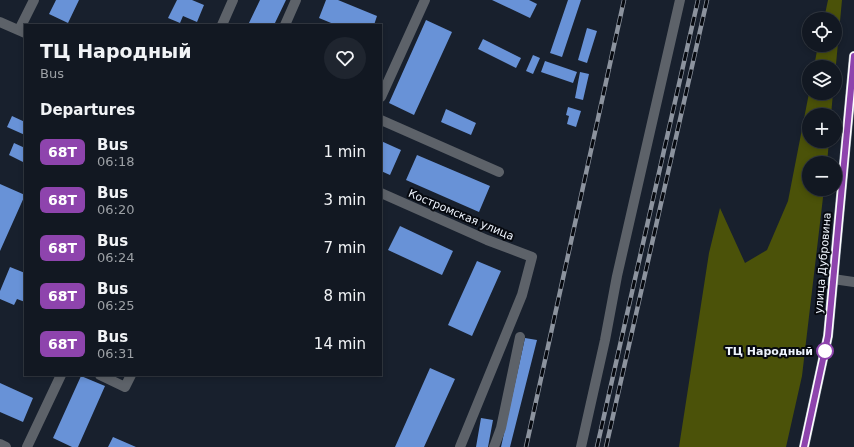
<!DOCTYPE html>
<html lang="en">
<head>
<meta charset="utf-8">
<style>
	body { margin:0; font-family:"DejaVu Sans",sans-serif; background:#1f252f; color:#f1f3f6; height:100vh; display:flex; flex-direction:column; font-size:15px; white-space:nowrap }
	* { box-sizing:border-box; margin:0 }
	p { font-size:13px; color:#9ca0a5 }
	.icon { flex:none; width:22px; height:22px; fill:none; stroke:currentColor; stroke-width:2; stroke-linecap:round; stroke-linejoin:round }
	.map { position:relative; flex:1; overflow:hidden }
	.side { position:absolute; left:24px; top:24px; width:358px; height:352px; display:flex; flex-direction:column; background:#121822; border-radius:0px; box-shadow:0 2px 6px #0003,0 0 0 1px #313740 }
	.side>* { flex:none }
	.badge { padding:0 8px; border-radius:6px; font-size:14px; line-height:26px }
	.tools { position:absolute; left:802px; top:12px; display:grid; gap:8px }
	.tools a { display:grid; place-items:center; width:40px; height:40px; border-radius:50%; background:#121822; box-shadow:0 2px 6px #0003,0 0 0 1px #313740; font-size:20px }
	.map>.badge { position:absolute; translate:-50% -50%; box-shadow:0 0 0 2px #fff }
	h2 { padding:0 16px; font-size:15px; line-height:36px }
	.round { display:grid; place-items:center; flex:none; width:42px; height:42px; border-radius:21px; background:#1f252f }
	.summary { display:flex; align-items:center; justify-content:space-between; height:68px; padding:0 16px }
	h1 { font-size:19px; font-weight:700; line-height:30px }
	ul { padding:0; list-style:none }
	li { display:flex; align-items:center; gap:12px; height:48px; padding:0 16px }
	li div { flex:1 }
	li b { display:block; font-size:15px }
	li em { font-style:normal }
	li .badge { min-width:44px; font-weight:700; text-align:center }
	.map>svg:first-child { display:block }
	.forest { fill:#4b5209 }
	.building { fill:#6892d7 }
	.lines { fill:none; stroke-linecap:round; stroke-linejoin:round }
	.minor { stroke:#5d6269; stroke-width:10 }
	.major { stroke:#9ca5b3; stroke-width:10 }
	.rail-casing { stroke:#8c939e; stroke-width:4.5 }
	.rail { stroke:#06090f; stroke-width:3; stroke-dasharray:9; stroke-linecap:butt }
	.line-casing { stroke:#fff; stroke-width:9 }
	.line { stroke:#8e44ad; stroke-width:6 }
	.stop-dot { fill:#fff; stroke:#8e44ad; stroke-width:2 }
	.labels { text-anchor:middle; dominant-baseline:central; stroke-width:4; stroke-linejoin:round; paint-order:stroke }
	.street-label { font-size:11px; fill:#eef4fd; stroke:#06090f }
	.stop-label { font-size:11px; font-weight:bold; fill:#eef4fd; stroke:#06090f; text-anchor:end }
</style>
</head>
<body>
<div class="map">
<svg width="854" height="447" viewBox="0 0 854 447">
	<rect width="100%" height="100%" fill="#18202d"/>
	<path class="forest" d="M828,0h14l-7,75v-8h-21l4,-22h17v-26h-11z
		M809,93h24l-2,22h-22v26h20l-2,22h-18v26h15l-22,187 -16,71h-107l30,-194 11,-45 25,55 22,-13 21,-49z"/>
	<path class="building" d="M56,0h23l-11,23 -19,-9z
		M177,0h15l12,5 -7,17 -14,-6 -3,7 -12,-5z
		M260,0h26l-12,25h-26z
		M326,0h12l39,16 -3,9h-38l-17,-7z
		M492,0h37l8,4 -7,14z
		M568,0h13l-19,57 -12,-4z
		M426,20l26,12 -38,83 -25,-12z
		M587,28l10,3 -10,32 -9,-3z
		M483,39l38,19 -5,10 -38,-19z
		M533,55l7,3 -7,16 -7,-3z
		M545,61l32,11 -4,11 -32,-11z
		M580,72l9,2 -6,26 -8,-2z
		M568,107l13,4 -5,16 -9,-3 2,-8 -3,-1z
		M446,109l30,14 -5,12 -30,-13z
		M12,116l13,6v13l-18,-8z
		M381,141l20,9 -11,25 -9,-4z
		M14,143l11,5v15l-16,-8z
		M417,155l73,31 -11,26 -73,-32z
		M0,184l25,11 -25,56z
		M400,226l53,25 -11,24 -54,-25z
		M477,261l24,10 -29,65 -24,-11z
		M10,267l15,6v29l-8,-3 -3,6 -14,-6v-8z
		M525,338l12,2 -27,107h-9z
		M430,368l25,11 -31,68h-29z
		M81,376l24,10 -27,61h-6l-19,-9z
		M0,383l33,15 -10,24 -23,-10z
		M481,418l12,2 -5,27h-12z
		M113,437l23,10h-28z"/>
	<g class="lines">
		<path class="minor" d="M0,22l25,11
			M222,25l11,-25
			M285,25l11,-25
			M19,30l15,-30
			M381,97l44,-97
			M381,120l118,52
			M381,193l106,47 45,17 -10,38 -62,152
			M833,279l21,3
			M100,375l25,12 6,-12
			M0,444l6,3
			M27,447l34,-72
			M494,447l7,-19 19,-91
			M581,447l24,-107 12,-64 63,-276"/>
		<path class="major" d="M804,447l24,-111 26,-280"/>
		<defs>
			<path id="rail" d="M526,447l98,-447
				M597,447l101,-447
				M606,447l101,-447"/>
		</defs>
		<use href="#rail" class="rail-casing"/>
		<use href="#rail" class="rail"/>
	</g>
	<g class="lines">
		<defs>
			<path id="line" d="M804,447l24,-111 26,-280"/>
		</defs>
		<use href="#line" class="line-casing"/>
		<use href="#line" class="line"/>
	</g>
	<circle class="stop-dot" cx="825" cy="351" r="8"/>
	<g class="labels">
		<g class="street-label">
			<text transform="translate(461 215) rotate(23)">Костромская улица</text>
			<text transform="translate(823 263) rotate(-85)">улица Дубровина</text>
		</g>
		<g class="stop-label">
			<text x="813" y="351">ТЦ Народный</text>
		</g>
	</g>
</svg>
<div class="tools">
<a><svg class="icon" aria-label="locate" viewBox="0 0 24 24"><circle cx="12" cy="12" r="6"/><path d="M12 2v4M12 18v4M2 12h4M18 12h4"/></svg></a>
<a><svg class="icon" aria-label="layers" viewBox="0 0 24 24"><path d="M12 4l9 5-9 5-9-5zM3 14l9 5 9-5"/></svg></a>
<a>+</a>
<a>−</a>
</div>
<section class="side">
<div class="summary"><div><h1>ТЦ Народный</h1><p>Bus</p></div><a class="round"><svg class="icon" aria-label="heart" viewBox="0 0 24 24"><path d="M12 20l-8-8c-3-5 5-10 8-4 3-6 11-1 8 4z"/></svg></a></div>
<h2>Departures</h2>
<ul>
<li><span class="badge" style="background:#8e44ad;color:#fff">68Т</span><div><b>Bus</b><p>06:18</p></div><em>1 min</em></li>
<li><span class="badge" style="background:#8e44ad;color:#fff">68Т</span><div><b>Bus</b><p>06:20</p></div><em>3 min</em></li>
<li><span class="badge" style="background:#8e44ad;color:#fff">68Т</span><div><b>Bus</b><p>06:24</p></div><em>7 min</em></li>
<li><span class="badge" style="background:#8e44ad;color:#fff">68Т</span><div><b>Bus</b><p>06:25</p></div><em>8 min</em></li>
<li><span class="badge" style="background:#8e44ad;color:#fff">68Т</span><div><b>Bus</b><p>06:31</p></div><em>14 min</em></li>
</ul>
</section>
</div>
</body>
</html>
